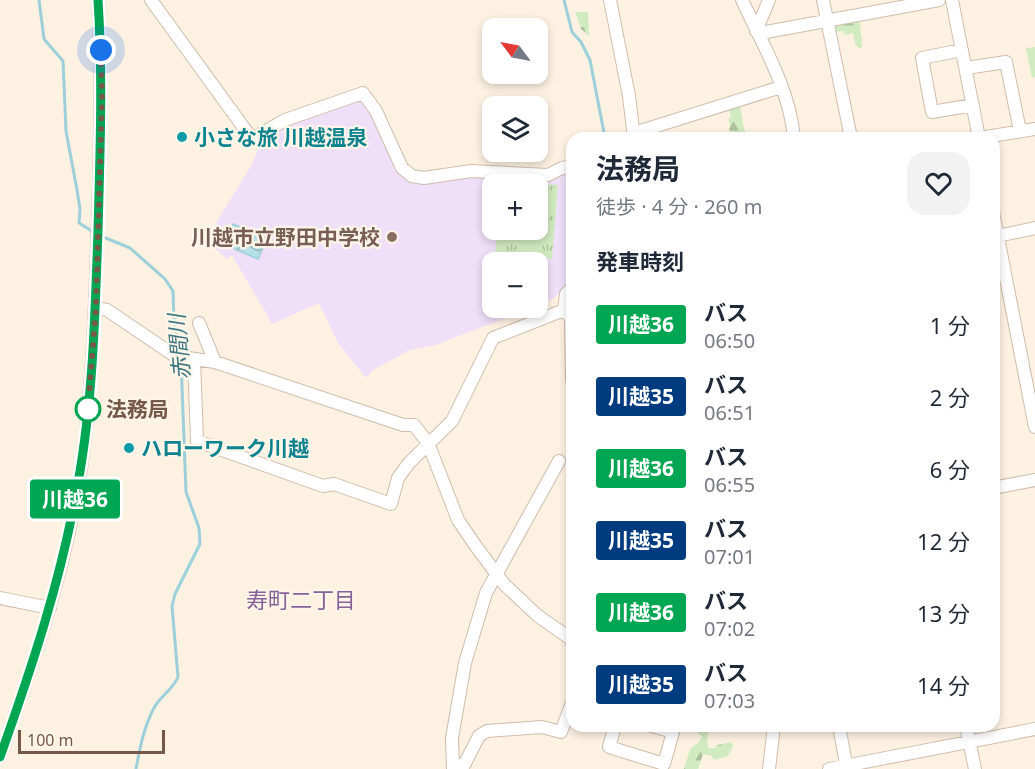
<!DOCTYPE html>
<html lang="ja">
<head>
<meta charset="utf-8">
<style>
	body { margin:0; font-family:"Noto Sans","Noto Sans JP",sans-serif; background:#f2f2f3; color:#1f2937; height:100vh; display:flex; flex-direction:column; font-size:22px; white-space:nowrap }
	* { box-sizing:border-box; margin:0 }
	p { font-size:20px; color:#747a83 }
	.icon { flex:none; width:33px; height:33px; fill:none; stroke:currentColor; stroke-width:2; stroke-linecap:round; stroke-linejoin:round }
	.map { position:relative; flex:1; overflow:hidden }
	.panel { position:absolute; left:566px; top:132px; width:434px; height:600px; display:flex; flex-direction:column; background:#fff; border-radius:18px; box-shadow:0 3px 9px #0003 }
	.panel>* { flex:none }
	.badge { padding:0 12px; border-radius:4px; font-size:21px; line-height:39px }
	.needle { width:39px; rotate:302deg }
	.controls { position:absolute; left:482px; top:18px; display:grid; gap:12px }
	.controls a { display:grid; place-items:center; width:66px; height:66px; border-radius:12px; background:#fff; box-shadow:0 3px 9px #0003; font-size:30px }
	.scale { position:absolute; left:18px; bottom:15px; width:147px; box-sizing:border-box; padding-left:6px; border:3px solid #755848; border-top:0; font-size:16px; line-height:21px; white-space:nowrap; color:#755848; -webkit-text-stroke:4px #fff6e9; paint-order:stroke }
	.you { position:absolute; width:30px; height:30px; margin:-15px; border:4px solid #fff; border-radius:50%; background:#1a73e8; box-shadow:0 0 0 9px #1a73e833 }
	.map>.badge { position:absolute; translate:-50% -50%; box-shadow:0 0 0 3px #fff }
	h2 { padding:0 30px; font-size:22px; line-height:54px }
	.round { display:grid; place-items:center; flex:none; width:63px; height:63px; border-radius:18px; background:#f2f2f3 }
	.summary { display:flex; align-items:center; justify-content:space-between; height:102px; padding:0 30px }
	h1 { font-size:28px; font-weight:700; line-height:45px }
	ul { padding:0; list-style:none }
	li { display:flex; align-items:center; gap:18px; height:72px; padding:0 30px }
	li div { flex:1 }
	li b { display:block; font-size:22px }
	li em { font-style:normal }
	li .badge { min-width:66px; font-weight:700; text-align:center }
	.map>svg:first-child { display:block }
	.education { fill:#efdff9; fill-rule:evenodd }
	.grass { fill:#d1ebc0 }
	.forest { fill:url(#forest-firs) }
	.cemetery { fill:url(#cemetery-stones) }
	.park { fill:url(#park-tufts) }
	.water { fill:url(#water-waves); stroke:#9ccfd9; stroke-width:1.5 }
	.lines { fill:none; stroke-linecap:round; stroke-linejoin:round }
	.stream { stroke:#9ccfd9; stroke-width:3 }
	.minor-casing { stroke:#d0bcac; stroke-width:14 }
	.minor { stroke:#fff; stroke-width:12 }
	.line-casing { stroke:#fff; stroke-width:14 }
	.line { stroke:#00a651; stroke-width:9 }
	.walk { stroke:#755848; stroke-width:6; stroke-dasharray:0 10.8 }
	.culture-dot { fill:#0f9aa8; stroke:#fff6e9; stroke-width:2 }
	.education-dot { fill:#8d6e63; stroke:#fff6e9; stroke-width:2 }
	.stop-dot { fill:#fff; stroke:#00a651; stroke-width:3 }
	.labels { text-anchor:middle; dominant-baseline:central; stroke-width:4.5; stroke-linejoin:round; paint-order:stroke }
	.culture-label { font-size:21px; font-weight:bold; fill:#0d838f; stroke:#fff6e9; text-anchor:start }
	.education-label { font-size:21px; font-weight:bold; fill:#785e54; stroke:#fff6e9; text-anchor:end }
	.stop-label { font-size:21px; font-weight:bold; fill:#755848; stroke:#fff6e9; text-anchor:start }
	.water-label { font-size:22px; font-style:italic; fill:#3e7783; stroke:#fff6e9 }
	.neighbourhood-label { font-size:22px; fill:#876399; stroke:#fff6e9 }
</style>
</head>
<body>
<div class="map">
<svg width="1035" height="769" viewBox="0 0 1035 769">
	<defs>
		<pattern id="forest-firs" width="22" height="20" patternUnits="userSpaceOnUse" patternTransform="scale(1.5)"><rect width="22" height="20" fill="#d1ebc0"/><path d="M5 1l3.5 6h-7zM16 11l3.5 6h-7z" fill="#aec19e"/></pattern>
		<pattern id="cemetery-stones" width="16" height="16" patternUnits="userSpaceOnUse" patternTransform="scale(1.5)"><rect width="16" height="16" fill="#d1ebc0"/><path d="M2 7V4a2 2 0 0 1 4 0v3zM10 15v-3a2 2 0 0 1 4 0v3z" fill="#aec19e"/></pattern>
		<pattern id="park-tufts" width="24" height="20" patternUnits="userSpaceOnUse" patternTransform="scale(1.5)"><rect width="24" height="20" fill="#d1ebc0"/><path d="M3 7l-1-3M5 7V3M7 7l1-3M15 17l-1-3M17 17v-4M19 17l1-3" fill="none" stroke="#aec19e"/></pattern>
		<pattern id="water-waves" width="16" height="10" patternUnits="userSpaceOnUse" patternTransform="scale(1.5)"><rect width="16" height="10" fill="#b6e0e7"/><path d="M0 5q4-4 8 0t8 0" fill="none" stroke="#99b8bd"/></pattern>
	</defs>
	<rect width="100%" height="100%" fill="#fdf2e2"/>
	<path class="education" d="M358,98l9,5 35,70 69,2 100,-5 1,108 -4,6 -14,14 -17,7v-43h-45v46h39l-95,37 -26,5 -37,20 -7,8 -28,-35 -19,-40 -47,21 -40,-69 -5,4 -16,-14 3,-19 37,-60 13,-29 11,-7zM492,184h45v46h-45z"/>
	<path class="grass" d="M1035,47v30l-3,1 -6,-30z"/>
	<path class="forest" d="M857,21l3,1 2,25 -2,2 -5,-5 -2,-11 -8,2 -1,-4 -8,1 -1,-4 2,-4 11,-2 4,2v-2z
		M740,106l4,23 5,9h-15l-5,-9 1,-4 -2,-6 3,-2 -2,-7z
		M699,726h10l-2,16 2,6h6l2,-3 15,-3 1,4 -5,10 -14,4 -2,-4 -9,-2 -5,15h-14l6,-20 10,-8 2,-5 -4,-2z"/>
	<path class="cemetery" d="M575,12h13l1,24 -8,-7z"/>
	<path class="park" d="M500,182l58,3 -6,74 -57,-5 2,-24h40v-46h-37z"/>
	<path class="water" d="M233,224l34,15 -9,20 -35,-15z"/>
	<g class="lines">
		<path class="stream" d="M39,0l5,39 19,22 3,70 11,59 3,19 -1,14 16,10
			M564,0l8,32 9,10 9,18 15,78
			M101,236l29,12 35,31 8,12 1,32 7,30
			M136,769c4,-22 8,-43 19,-63 7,-11 18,-17 23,-29l-6,-71 3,-12 25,-50 -1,-16 -13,-36 -5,-132"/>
		<defs>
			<path id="minor" d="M151,0l101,139 33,-19 78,-27 13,18 26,57 10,8 12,2 47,-7 77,4 14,-7 10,-2
				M610,0l19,96 5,42
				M742,0c20,43 48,90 52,138
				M769,0l-13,31 10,1 173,-32
				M823,0l28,138
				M952,0l27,138
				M962,50l-40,8 10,54 41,-7
				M966,68l40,-6 14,69
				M634,133l147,-46
				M979,138l56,-9
				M993,212l42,215
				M993,237l42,-9
				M572,288l-6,6 -2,16 7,8 1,62
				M96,308l11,2 68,46 40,6 188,63h11l14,18 30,77 17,25 29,39 34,32 33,23 1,4
				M199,323l16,39
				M194,359l3,82 126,45 11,-2 57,20 7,-26 11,-15 43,-42 41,-83 71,-28
				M993,488l42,-8
				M0,598l50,10
				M615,726l-6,21 55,17 9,-32 -21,-6
				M839,726l8,43
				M966,726l9,43
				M0,757c32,-90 63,-181 79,-275 14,-88 16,-176 19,-264 2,-73 4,-145 0,-218
				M455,766l9,-1 15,-29 8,-5 55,-4 19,5 11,-29
				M453,769l-1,-31 13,-75 21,-70 73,-132
				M769,769l5,-43
				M829,769l206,-40"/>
		</defs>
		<use href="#minor" class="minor-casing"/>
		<use href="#minor" class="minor"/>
	</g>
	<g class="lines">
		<defs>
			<path id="line" d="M0,757c32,-90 62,-180 78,-274 15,-83 17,-168 20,-252 2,-77 5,-154 0,-231"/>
		</defs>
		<use href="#line" class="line-casing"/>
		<use href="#line" class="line"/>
		<path class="walk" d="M88,409l-1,11 9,-112 6,-210 -1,-48"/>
	</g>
	<g class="culture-dot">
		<circle cx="182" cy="137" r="6"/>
		<circle cx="129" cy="448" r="6"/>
	</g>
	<circle class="education-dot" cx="392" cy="237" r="6"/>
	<circle class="stop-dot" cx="88" cy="409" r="12"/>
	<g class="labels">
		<g class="culture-label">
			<text x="194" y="137">小さな旅 川越温泉</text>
			<text x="141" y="448">ハローワーク川越</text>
		</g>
		<g class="education-label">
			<text x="380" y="237">川越市立野田中学校</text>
		</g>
		<g class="stop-label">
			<text x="106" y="409">法務局</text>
		</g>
		<g class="water-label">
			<text transform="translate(178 347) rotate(-95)">赤間川</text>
		</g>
		<g class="neighbourhood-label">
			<text x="301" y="599">寿町二丁目</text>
		</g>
	</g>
</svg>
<div class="controls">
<a><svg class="needle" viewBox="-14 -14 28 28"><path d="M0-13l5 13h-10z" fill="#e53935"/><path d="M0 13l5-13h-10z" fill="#747a83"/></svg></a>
<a><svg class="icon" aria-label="layers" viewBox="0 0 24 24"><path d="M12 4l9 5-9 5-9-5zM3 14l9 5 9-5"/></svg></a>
<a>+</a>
<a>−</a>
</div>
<div class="scale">100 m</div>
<div class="you" style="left:101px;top:50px"></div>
<b class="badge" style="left:75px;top:499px;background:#00a651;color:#fff">川越36</b>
<section class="panel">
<div class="summary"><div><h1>法務局</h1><p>徒歩 · 4 分 · 260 m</p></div><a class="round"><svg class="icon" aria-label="heart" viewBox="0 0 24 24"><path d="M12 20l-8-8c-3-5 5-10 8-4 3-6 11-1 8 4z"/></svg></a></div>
<h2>発車時刻</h2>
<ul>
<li><span class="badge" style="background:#00a651;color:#fff">川越36</span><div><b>バス</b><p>06:50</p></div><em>1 分</em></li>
<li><span class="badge" style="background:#003b80;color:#fff">川越35</span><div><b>バス</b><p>06:51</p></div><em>2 分</em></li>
<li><span class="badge" style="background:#00a651;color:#fff">川越36</span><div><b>バス</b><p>06:55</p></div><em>6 分</em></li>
<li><span class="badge" style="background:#003b80;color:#fff">川越35</span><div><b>バス</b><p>07:01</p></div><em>12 分</em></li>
<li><span class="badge" style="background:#00a651;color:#fff">川越36</span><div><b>バス</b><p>07:02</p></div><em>13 分</em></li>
<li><span class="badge" style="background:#003b80;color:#fff">川越35</span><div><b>バス</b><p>07:03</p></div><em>14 分</em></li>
</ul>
</section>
</div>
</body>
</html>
